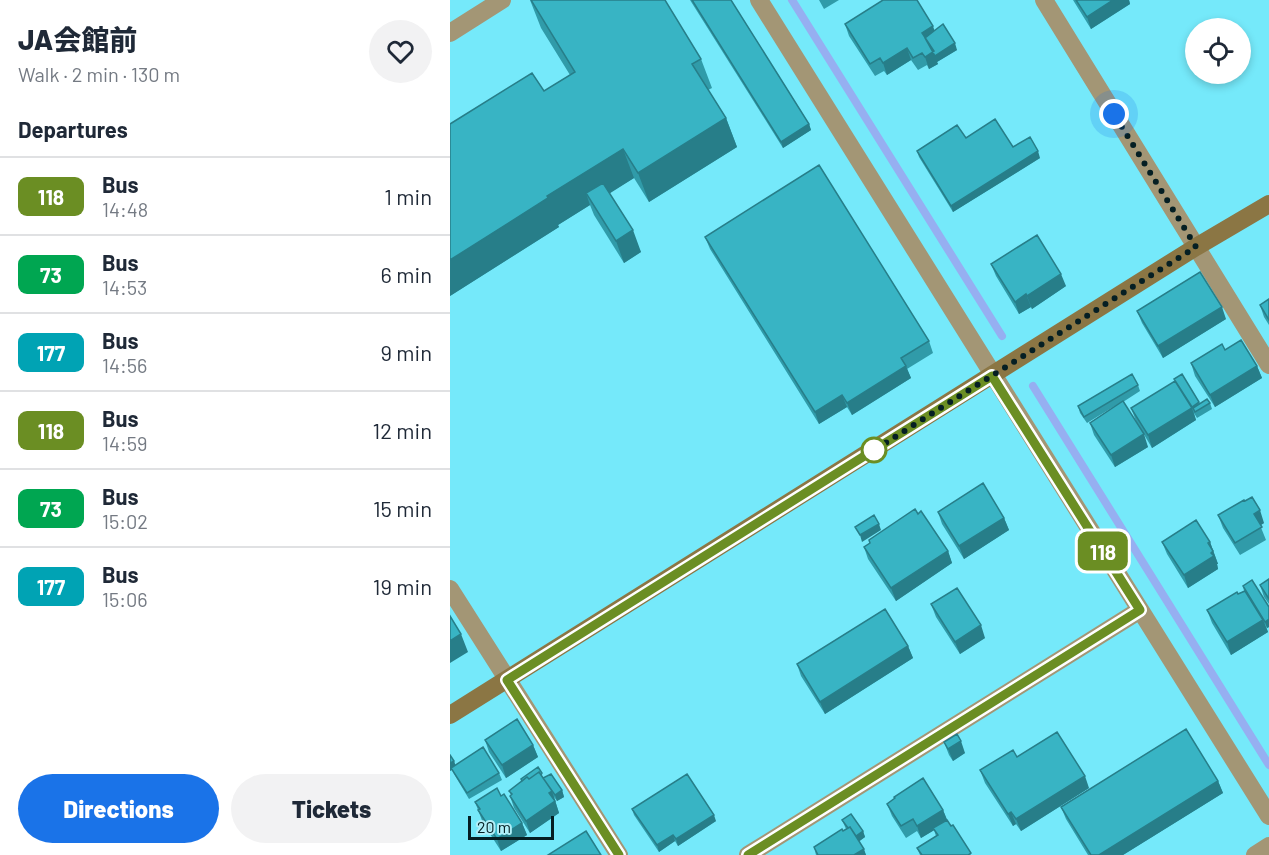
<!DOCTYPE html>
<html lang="en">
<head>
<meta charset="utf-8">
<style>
	body { margin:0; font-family:Barlow,"Noto Sans JP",sans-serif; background:#f2f2f3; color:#1f2937; height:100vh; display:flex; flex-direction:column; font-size:22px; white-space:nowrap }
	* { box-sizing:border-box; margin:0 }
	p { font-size:20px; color:#747a83 }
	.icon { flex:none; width:33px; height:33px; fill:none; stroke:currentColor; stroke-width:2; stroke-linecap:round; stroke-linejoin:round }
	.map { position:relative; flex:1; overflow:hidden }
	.sheet { display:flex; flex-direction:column; background:#fff; width:450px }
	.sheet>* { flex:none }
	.badge { padding:0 12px; border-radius:9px; font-size:21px; line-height:39px }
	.buttons { position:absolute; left:735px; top:18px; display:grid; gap:12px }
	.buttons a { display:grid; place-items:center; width:66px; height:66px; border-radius:50%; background:#fff; box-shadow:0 3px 9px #0003; font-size:30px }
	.scale { position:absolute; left:18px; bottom:15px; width:86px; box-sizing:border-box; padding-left:6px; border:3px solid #051f23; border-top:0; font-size:16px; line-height:21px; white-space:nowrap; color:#051f23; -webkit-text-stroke:4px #b0eff8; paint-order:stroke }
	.you { position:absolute; width:30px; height:30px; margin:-15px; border:4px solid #fff; border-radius:50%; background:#1a73e8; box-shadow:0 0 0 9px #1a73e833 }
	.map>.badge { position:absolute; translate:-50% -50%; box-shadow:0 0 0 3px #fff }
	h2 { padding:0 18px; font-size:22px; line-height:54px }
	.round { display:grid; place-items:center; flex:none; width:63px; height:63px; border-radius:32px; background:#f2f2f3 }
	.headline { display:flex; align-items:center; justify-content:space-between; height:102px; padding:0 18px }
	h1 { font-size:28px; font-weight:800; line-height:45px }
	.action { display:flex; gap:12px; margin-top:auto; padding:12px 18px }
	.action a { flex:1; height:69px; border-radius:36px; background:#1a73e8; color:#fff; font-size:24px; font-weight:800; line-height:69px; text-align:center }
	.action a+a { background:#f2f2f3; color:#1f2937 }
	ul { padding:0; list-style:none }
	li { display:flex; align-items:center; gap:18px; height:78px; padding:0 18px; border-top:2px solid #e0e1e3 }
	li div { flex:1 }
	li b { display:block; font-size:22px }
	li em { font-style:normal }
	li .badge { min-width:66px; font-weight:700; text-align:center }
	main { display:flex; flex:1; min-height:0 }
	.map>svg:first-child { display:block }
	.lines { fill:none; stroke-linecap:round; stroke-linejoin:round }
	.stream { stroke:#96aff1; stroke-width:8 }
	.street { stroke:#a39675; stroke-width:18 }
	.secondary { stroke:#8b7644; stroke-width:18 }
	.wall { fill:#309ba9 }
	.shaded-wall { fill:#277e89 }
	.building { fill:#38b4c4; stroke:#277e89; stroke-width:1.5 }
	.line-casing { stroke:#fff; stroke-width:14 }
	.line { stroke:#6b8e23; stroke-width:9 }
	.walk { stroke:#051f23; stroke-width:6; stroke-dasharray:0 10.8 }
	.stop-dot { fill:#fff; stroke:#6b8e23; stroke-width:3 }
</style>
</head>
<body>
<main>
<section class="sheet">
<div class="headline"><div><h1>JA会館前</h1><p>Walk · 2 min · 130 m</p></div><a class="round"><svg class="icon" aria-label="heart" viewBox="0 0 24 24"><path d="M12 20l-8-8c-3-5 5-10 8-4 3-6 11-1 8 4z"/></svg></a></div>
<h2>Departures</h2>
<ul>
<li><span class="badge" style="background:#6b8e23;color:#fff">118</span><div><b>Bus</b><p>14:48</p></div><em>1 min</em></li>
<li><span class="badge" style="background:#00a651;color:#fff">73</span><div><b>Bus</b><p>14:53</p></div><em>6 min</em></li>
<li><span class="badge" style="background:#00a3b4;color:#fff">177</span><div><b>Bus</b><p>14:56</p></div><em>9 min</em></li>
<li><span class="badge" style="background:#6b8e23;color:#fff">118</span><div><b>Bus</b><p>14:59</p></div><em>12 min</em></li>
<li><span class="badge" style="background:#00a651;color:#fff">73</span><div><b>Bus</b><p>15:02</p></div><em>15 min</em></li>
<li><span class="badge" style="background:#00a3b4;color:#fff">177</span><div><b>Bus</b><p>15:06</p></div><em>19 min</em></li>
</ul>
<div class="action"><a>Directions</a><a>Tickets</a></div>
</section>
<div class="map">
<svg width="819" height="855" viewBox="0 0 819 855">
	<rect width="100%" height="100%" fill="#75e9fa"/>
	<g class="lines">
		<path class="stream" d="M342,0l210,336
			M583,386l236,379"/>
		<path class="street" d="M309,0l510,816
			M594,0l225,365
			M0,33l52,-33
			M0,589l169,266
			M298,855l392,-245
			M805,855l14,-9"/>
		<path class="secondary" d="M0,715l746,-468 73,-43"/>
	</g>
	<path class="wall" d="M80,0l171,59 11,29 -4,2 18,28 11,29 -88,55 -15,-24 -25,15 32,59 -17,11 -30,-48 -4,-10 -32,20 1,2 -109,69 94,-205 26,-16 -29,-47z
		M240,0h41l78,124 2,6 -28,18z
		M369,0h20l-15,9z
		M623,0h56l1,4 -39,25z
		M395,24l90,6 22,20 -20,12 1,2 -9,5 -2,-4 -9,5 -7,-10 -24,15 -3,-4 -9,5 -26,-40z
		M516,138l47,9 27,11 -87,54 -34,-55 -2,-6z
		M255,237l224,104 4,12 -26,16 4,9 -59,37 -5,-8 -28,17 -109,-175z
		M541,264l75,22 -34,23 -1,-2 -12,7 -23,-38z
		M819,299v26l-5,-8 -4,-12z
		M687,311l89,8 -63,39 -21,-35z
		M775,350l32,16 5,12 -47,29 -20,-31 -4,-13z
		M688,385l2,6 -17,11 25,45 -33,20 -21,-32 -4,-12 28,-19 -31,19 -7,-10 -2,-7z
		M749,402l1,2 10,-1 2,6 -15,9 -3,-5 2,7 -44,28 -16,-27 -5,-13z
		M488,512l66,6 5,12 -45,29 -22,-35z
		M768,515l46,8 -4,2 6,15 -26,15 -17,-27z
		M419,540l79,11 4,12 -56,38 -28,-42 -4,-12 6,-4z
		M712,542h48l8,22h-1l1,5 -30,19 -21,-34z
		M819,579v25l-5,-7 -4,-12z
		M793,586l26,21v20l-2,1 -2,-4 3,8 -37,23 -19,-32 -5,-13 37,-19z
		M481,604l54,34 -25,16 -24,-37z
		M458,646l5,12 -88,56 -24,-38 -4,-12z
		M35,740l48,5 5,12 -32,21 -17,-26z
		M494,742l21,11 -12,8 -4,-6z
		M567,757l72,31 -68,43 -5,-7 -3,2 -28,-43 -5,-13z
		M4,761l1,4 44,8 3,7 -33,19 -15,-25 -2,-4 -2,1z
		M94,778l18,12 2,7 -7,4 -3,-4 5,16 -29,20 -16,-25 -4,-12 1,-1 -2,-4 13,-10 -1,-2z
		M768,781l5,12 -100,62h-35l-22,-36 -5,-12z
		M51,796l21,27 5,12 -26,16 -18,-28 -8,-21z
		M437,804l56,6 4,10 24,35h-51l-3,-7 19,-12 -2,-6 -13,8 -4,-7 -11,7 -14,-22z
		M182,809l84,12 -38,25 -3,-5 -16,11 -25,-37z
		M392,820l21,11 2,6 -6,4 7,14h-50l-2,-8 32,-18z"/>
	<path class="shaded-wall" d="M663,0h16l1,4 -39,25 -4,-12z
		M483,26l4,12 -9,6 -6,-11z
		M505,43l2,7 -20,12 1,2 -9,5 -4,-12 9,-6z
		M457,48l4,12 -24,15 -4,-12z
		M276,118l11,29 -88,55 -11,-29z
		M359,124l2,6 -28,18 -2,-6z
		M173,149l11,29 -41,26 -7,-11 4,12 -32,20 1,2 -109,69v-36l97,-64z
		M588,151l2,7 -87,54 -2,-6z
		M183,230l8,22 -17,11 -8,-22z
		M611,274l5,12 -34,23 -5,-13z
		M576,294l5,13 -12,7 -4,-12z
		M772,307l4,12 -63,39 -5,-12z
		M456,366l5,12 -59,37 -5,-12z
		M807,366l5,12 -47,29 -5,-12z
		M392,395l5,12 -28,17 -4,-12z
		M742,408l4,12 -44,28 -4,-13z
		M694,434l4,13 -33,20 -4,-12z
		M810,510l4,13 -6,4 -4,-13z
		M554,518l5,12 -45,29 -5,-13z
		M429,524l2,6 -19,12 -2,-7z
		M760,542l8,22h-1l1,5 -30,19 -4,-13z
		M498,551l4,12 -56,38 -5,-13z
		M819,619v8l-2,1 -2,-6z
		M813,620l5,12 -37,23 -4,-13z
		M531,625l4,13 -25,16 -5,-12z
		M11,634l7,18 -18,11v-22z
		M458,646l5,12 -88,56 -5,-12z
		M511,741l4,12 -12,8 -5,-12z
		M83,745l5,12 -32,21 -4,-13z
		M4,761l2,6 -6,4v-8z
		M635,776l4,12 -68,43 -5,-12z
		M768,781l5,12 -100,62h-24z
		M112,790l2,7 -7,4 -2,-6z
		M102,791l7,22 -29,20 -4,-12 23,-28z
		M493,810l5,12 -27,16 -4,-12z
		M561,812l5,12 -3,2 -5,-12z
		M264,815l2,6 -38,25 -2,-7z
		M72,823l5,12 -26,16 -4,-12z
		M413,831l2,6 -8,6 -3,-6z
		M223,835l2,6 -16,11 -2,-7z
		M414,849l2,6h-12z"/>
	<path class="building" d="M81,0h134l36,59 -9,5 34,54 -88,55 -15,-24 -76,47 1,2 -98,62v-136l82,-51 12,18 31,-19z
		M242,0h39l78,124 -28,18z
		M433,0h34l16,26 -11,7 12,18 -9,6 -3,-4 -9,5 -6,-10 -24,15 -3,-5 -10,6 -25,-40z
		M626,0h37l-26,17z
		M493,24l12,19 -20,13 -10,-18z
		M545,119l18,28 17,-10 8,14 -87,55 -34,-55 40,-26 9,13z
		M369,165l110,176 -28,17 5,8 -59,37 -5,-8 -27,17 -110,-175z
		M153,183l30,47 -17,11 -30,-48z
		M587,235l24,39 -34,22 -1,-2 -11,8 -24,-38z
		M750,272l22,35 -64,39 -21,-35z
		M819,299v21l-9,-15z
		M791,340l16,26 -47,29 -19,-32 31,-19 3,6z
		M682,374l6,11 -54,32 -6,-11z
		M732,374l17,28 -7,5 -18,-28z
		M725,381l17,27 -44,27 -17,-27z
		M757,399l3,4 -15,9 -2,-4z
		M673,401l21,33 -33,21 -21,-32z
		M533,483l21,35 -45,28 -21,-34z
		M802,497l8,13 -6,4 8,13 -27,16 -17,-28 26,-15 1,1z
		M465,509l3,5 3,-3 27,40 -57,37 -27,-41 6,-4 -1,-3z
		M424,515l5,9 -19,11 -5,-8z
		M746,520l14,22 -2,1 5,8 -2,2 3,3 -30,19 -22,-33z
		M819,579v20l-9,-14z
		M802,580l17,27v12l-4,3 -22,-36z
		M507,588l24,37 -26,17 -24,-38z
		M795,591l18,29 -36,22 -20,-32 30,-18 1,2z
		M435,609l23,37 -88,56 -23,-38z
		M0,616l11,18 -11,7z
		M67,719l16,26 -31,20 -17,-25z
		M736,729l32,52 -119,74h-8l-30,-48z
		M607,732l28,44 -69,43 -5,-7 -3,2 -28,-44 33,-20 4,7z
		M507,734l4,7 -13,8 -4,-7z
		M33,747l16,26 -32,20 -16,-25z
		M0,755l4,6 -4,2z
		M88,767l4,6 -1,2 -2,-3 -10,7 -2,-2 -5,4 -1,-2z
		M89,772l13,19 -3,2 6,8 -29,20 -16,-25 2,-2 -3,-3 18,-14 2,2z
		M101,774l11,16 -7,5 -12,-17z
		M237,774l27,41 -38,24 -3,-4 -16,10 -25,-36z
		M473,778l20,32 -26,16 -4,-7 -12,7 -14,-22 8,-6 -1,-1z
		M47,788l4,8 3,-2 18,29 -25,16 -19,-29 2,-1 -5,-7z
		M401,814l12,17 -7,5 -6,-9 -2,1 -6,-8z
		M497,820l4,6 2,-1 18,28 -3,2h-46l-5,-7 21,-13 -5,-7z
		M400,827l14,22 -10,6h-36l-4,-8 28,-18 1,2z
		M136,831l15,24h-53z"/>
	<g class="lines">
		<defs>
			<path id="line" d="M169,855l-112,-175 485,-304 148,234 -392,245"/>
		</defs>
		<use href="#line" class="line-casing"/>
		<use href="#line" class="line"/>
		<path class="walk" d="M424,450l-3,2 325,-205 -82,-133"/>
	</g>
	<circle class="stop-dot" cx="424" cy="450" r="12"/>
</svg>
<div class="buttons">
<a><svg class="icon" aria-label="locate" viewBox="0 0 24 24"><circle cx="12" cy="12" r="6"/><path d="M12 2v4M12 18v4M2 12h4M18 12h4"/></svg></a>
</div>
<div class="scale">20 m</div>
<div class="you" style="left:664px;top:114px"></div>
<b class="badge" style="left:653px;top:551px;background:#6b8e23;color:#fff">118</b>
</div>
</main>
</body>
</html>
